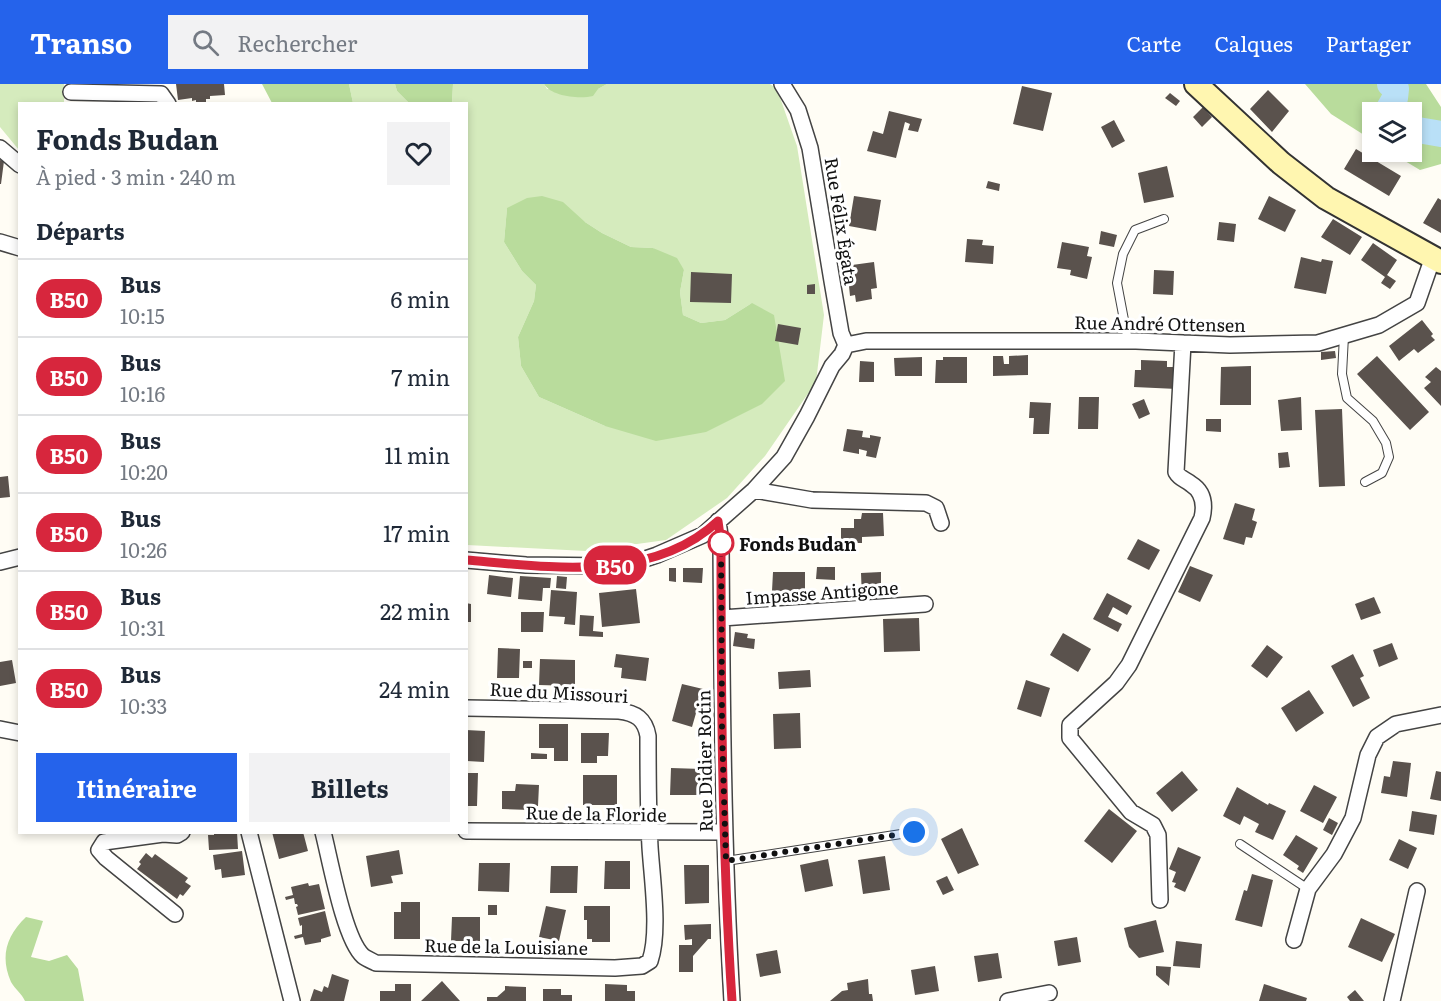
<!DOCTYPE html>
<html lang="fr">
<head>
<meta charset="utf-8">
<style>
	body { margin:0; font-family:Literata,serif; background:#f2f2f3; color:#1f2937; height:100vh; display:flex; flex-direction:column; font-size:22px; white-space:nowrap }
	* { box-sizing:border-box; margin:0 }
	p { font-size:20px; color:#747a83 }
	.icon { flex:none; width:33px; height:33px; fill:none; stroke:currentColor; stroke-width:2; stroke-linecap:round; stroke-linejoin:round }
	.map { position:relative; flex:1; overflow:hidden }
	.side { position:absolute; left:18px; top:18px; width:450px; height:732px; display:flex; flex-direction:column; background:#fff; border-radius:0px; box-shadow:0 3px 9px #0003 }
	.side>* { flex:none }
	.badge { padding:0 12px; border-radius:20px; font-size:21px; line-height:39px }
	.controls { position:absolute; left:1362px; top:18px; display:grid; gap:12px }
	.controls a { display:grid; place-items:center; width:60px; height:60px; border-radius:0px; background:#fff; box-shadow:0 3px 9px #0003; font-size:30px }
	.you { position:absolute; width:30px; height:30px; margin:-15px; border:4px solid #fff; border-radius:50%; background:#1a73e8; box-shadow:0 0 0 9px #1a73e833 }
	.map>.badge { position:absolute; translate:-50% -50%; box-shadow:0 0 0 3px #fff }
	h2 { padding:0 18px; font-size:22px; line-height:54px }
	.round { display:grid; place-items:center; flex:none; width:63px; height:63px; border-radius:0px; background:#f2f2f3 }
	.head { display:flex; align-items:center; justify-content:space-between; height:102px; padding:0 18px }
	h1 { font-size:28px; font-weight:700; line-height:45px }
	.button { display:flex; gap:12px; margin-top:auto; padding:12px 18px }
	.button a { flex:1; height:69px; border-radius:0px; background:#2563eb; color:#fff; font-size:24px; font-weight:700; line-height:69px; text-align:center }
	.button a+a { background:#f2f2f3; color:#1f2937 }
	ul { padding:0; list-style:none }
	li { display:flex; align-items:center; gap:18px; height:78px; padding:0 18px; border-top:2px solid #e0e1e3 }
	li div { flex:1 }
	li b { display:block; font-size:22px }
	li em { font-style:normal }
	li .badge { min-width:66px; font-weight:700; text-align:center }
	header { display:flex; align-items:center; gap:36px; box-sizing:border-box; height:84px; padding:0 30px; background:#2563eb; color:#fff }
	header strong { font-size:28px }
	nav { display:flex; gap:33px; margin-inline-start:auto; font-size:21px }
	.search { width:420px; height:54px; background:#f2f2f3; display:flex; align-items:center; gap:15px; box-sizing:border-box; padding:0 21px; border-radius:0px; color:#747a83; font-size:22px }
	.map>svg:first-child { display:block }
	.green { fill:#d5ebbd; fill-rule:evenodd }
	.forest { fill:#b9dc9c }
	.lines { fill:none; stroke-linecap:round; stroke-linejoin:round }
	.river { stroke:#b9e0f7; stroke-width:26 }
	.building { fill:#5a524d }
	.lane-casing { stroke:#444; stroke-width:10 }
	.street-casing { stroke:#444; stroke-width:18 }
	.secondary-casing { stroke:#333; stroke-width:26 }
	.lane { stroke:#fff; stroke-width:8 }
	.street { stroke:#fff; stroke-width:15 }
	.secondary { stroke:#fff6b0; stroke-width:22 }
	.line-casing { stroke:#fff; stroke-width:14 }
	.line { stroke:#d7263d; stroke-width:9 }
	.walk { stroke:#111; stroke-width:6; stroke-dasharray:0 10.8 }
	.stop-dot { fill:#fff; stroke:#d7263d; stroke-width:3 }
	.labels { text-anchor:middle; dominant-baseline:central; stroke-width:6; stroke-linejoin:round; paint-order:stroke }
	.street-label { font-size:18px; fill:#111; stroke:#fff }
	.stop-label { font-size:18px; font-weight:bold; fill:#111; stroke:#fff; text-anchor:start }
</style>
</head>
<body>
<header>
<strong>Transo</strong>
<div class="search"><svg class="icon" aria-label="search" viewBox="0 0 24 24"><circle cx="10" cy="10" r="6"/><path d="M15 15l6 6"/></svg>Rechercher</div>
<nav><a>Carte</a><a>Calques</a><a>Partager</a></nav>
</header>
<div class="map">
<svg width="1441" height="917" viewBox="0 0 1441 917">
	<rect width="100%" height="100%" fill="#fffdf5"/>
	<path class="green" d="M0,0h64v19l-44,1 -1,46 -19,-23z
		M349,0h46l2,7 12,12h-56z
		M453,0h91l3,5h51l9,-5h163l7,5 20,57 27,169 -8,67 -51,74 -38,42 -61,42 -80,11 -119,-6 -1,-441h-14zM507,124l78,14 17,11 29,14 22,1 31,22 -4,22 3,23 18,8 24,-3 27,-17 -147,123 -66,-29 -18,-31 -3,-29 16,-36 2,-16 -14,-14 -18,-29z"/>
	<path class="forest" d="M262,0h87l4,19h-81z
		M395,0h58l-1,19h-43l-12,-12z
		M544,0h63l-9,5 -5,7c-13,3 -41,1 -49,-12z
		M1305,0h121l15,23v57l-21,6 -30,-18h22v-40h-40v28l-41,-26z
		M542,112l21,6 22,20 17,11 29,14 22,1 24,10 7,12 -4,22 3,23 18,8 24,-3 27,-17 22,12 11,66 -23,23 -56,28 -50,9 -51,-15 -66,-29 -18,-31 -3,-29 16,-36 2,-16 -14,-14 -18,-29 3,-34 20,-10z
		M26,833l17,4 -12,36 18,4 18,-6 11,14 6,32h-59c-3,-7 -10,-12 -14,-19 -11,-25 -5,-46 15,-65z"/>
	<g class="lines">
		<path class="river" d="M1387,28l8,-14 1,-9 -6,-5
			M1412,45l29,5"/>
	</g>
	<path class="building" d="M176,0h48l1,11 -15,1v3h-4v5h-10v-4l-4,1v-3l-14,2z
		M1022,2l30,7 -9,38 -30,-7z
		M1268,6l21,21 -17,21 -22,-23z
		M1170,9l10,8 -4,5 -11,-8z
		M1203,23l9,10 -10,10 -9,-10z
		M889,27l33,8 -4,13 -10,-2 2,-6 -5,-2 -9,36 -29,-7 6,-20 10,3z
		M1114,36l11,21 -13,7 -11,-21z
		M1356,65l45,27 -12,20 -45,-27z
		M0,76l4,1 -3,23h-1z
		M1167,82l7,31 -30,6 -6,-30z
		M988,97l12,3 -1,7 -13,-3z
		M854,112l27,4 -5,31 -27,-5z
		M1269,112l27,14 -11,22 -27,-13z
		M1438,114l3,2v33l-18,-10z
		M1333,135l29,18 -12,18 -29,-18z
		M1219,138l17,2 -2,18 -17,-2z
		M1101,147l16,4 -3,12 -15,-3z
		M967,155l16,1 -1,5 12,1 -1,18 -28,-2z
		M1062,158l27,5 -2,9 5,1 -5,22 -17,-4 1,-5 -14,-2z
		M1373,159l24,17 -10,15 9,6 -6,8 -9,-6 4,-6 -24,-17z
		M1301,173l20,5 1,-3 11,2 -7,33 -32,-6z
		M849,174l3,7 22,-3 3,26 -6,1 1,10 -16,3 -1,-7 -5,1 -3,-30 -6,2 -3,-9z
		M1154,186l20,1 -1,24 -20,-1z
		M691,188l41,2 -1,29 -41,-1z
		M815,200v10h-8v-9z
		M1422,236l11,14 -2,2 4,4 -17,13 -4,-4 -15,12 -10,-15z
		M778,240l23,4 -3,17 -23,-4z
		M1335,267l1,7 -15,2v-8z
		M1028,271v20l-35,1v-20h10l1,8h5v-8z
		M1377,272l52,56 -19,18 -53,-56z
		M922,273v19h-27l-1,-18z
		M943,273h24v26h-32l1,-23h7z
		M1141,276l26,1v6h11l-1,22 -43,-2 1,-17h6z
		M860,277l14,1v20h-15z
		M1251,282v39h-31l1,-38z
		M1436,283l5,4v35l-17,-18 7,-6 -6,-5z
		M1079,313h20l-1,32h-20z
		M1301,313l1,33 -21,1 -3,-31z
		M1144,315l6,15 -11,5 -7,-15z
		M1030,318l21,1 -2,31h-16l1,-16h-5z
		M1342,325l3,77 -26,1 -4,-77z
		M1206,335h15v13l-15,-1z
		M847,345l16,2 -1,6 8,1v-3l11,2 -5,21 -10,-2 1,-5 -8,-2v5l-16,-3z
		M1288,368l2,15 -11,1 -1,-15z
		M8,392l2,21 -10,1v-21z
		M1235,419l20,6 -3,11 5,2 -5,16 -6,-1 -2,8 -21,-6z
		M862,429h21l1,23 -22,1v6h-21v-15h13v-9h7z
		M1138,455l22,11 -11,20 -22,-11z
		M1190,482l23,9 -13,27 -22,-10z
		M817,483h18v13l-19,-1z
		M669,484h7v14l-7,-1z
		M683,484h20l-1,15 -19,-1z
		M773,488h32v20l-33,-1z
		M881,488v27h-19l-1,-26z
		M489,491l24,3 -2,19 -24,-3z
		M520,492l31,2 -1,10h-7l-1,13 -24,-2z
		M557,492l10,1 -1,12 -10,-1z
		M636,505l4,34 -38,4 -3,-34z
		M551,506l26,2 -2,33 -11,-1 1,-7 -16,-1z
		M1107,509l25,13 -5,9 -14,-8 -5,10 14,7 -4,8 -25,-13z
		M1374,513l7,16 -20,7 -6,-16z
		M466,519l5,1v18h-5z
		M521,528h23l-1,20h-22z
		M580,531l14,1 -1,15 10,1v5l-24,-1z
		M919,534l1,33 -36,1 -1,-33z
		M735,548l13,2 -1,4 8,1 -1,10 -21,-3z
		M1063,549l28,16 -13,23 -28,-17z
		M1392,559l6,16 -19,8 -6,-17z
		M1267,561l16,12 -16,21 -16,-12z
		M498,564l22,1 -1,29h-22z
		M616,570l33,4 -3,23 -25,-3 1,-10 -8,-1z
		M1353,570l11,22 -4,2 10,20 -17,9 -22,-41z
		M540,575l35,1v26l-36,-1z
		M12,576l4,23 -16,3v-24z
		M523,577h9v7h-9z
		M810,586l1,17 -32,2 -1,-17z
		M1026,596l24,8 -9,29 -24,-8z
		M682,600l21,5 -11,38 -20,-6z
		M1309,606l15,23 -28,19 -15,-24z
		M800,629l1,35 -27,1 -1,-35z
		M539,640h29v37h-14v-13h-15z
		M466,646l19,1 -1,31 -17,-1z
		M581,649h28l-1,23h-11v7h-16z
		M531,669l16,1v5h-16z
		M1393,677l18,2 -4,34 -26,-4 3,-17 6,1z
		M671,684l31,1 -1,26h-31z
		M1182,687l16,19 -26,22 -16,-19z
		M1436,687l5,1v29l-11,-2z
		M466,689h12l-1,33h-11z
		M583,691h34v30h-34z
		M516,700l23,1 -1,21h-8v4l-28,-1v-18h13z
		M1314,701l23,12 -14,26 -23,-12z
		M1237,703l31,18 1,-2 17,8 -13,29 -18,-8 4,-8 -15,-8 -4,9 -17,-9z
		M1109,725l28,22 -25,32 -28,-22z
		M1412,727l25,4 -3,20 -25,-4z
		M1329,734l9,5 -6,12 -9,-5z
		M962,744l17,37 -21,9 -17,-35z
		M214,748h23l1,17 -29,1 -1,-15h6z
		M272,748h31l5,19 -29,8z
		M1296,751l22,13 -15,25 -6,-4 2,-3 -16,-11z
		M1399,755l18,9 -9,21 -19,-9z
		M1178,763l23,10 -16,35 -11,-5 2,-4 -4,-1 4,-10 -7,-3z
		M399,766l4,24 -12,2 2,7 -22,4 -5,-31z
		M242,767l3,24 -23,3 -1,-9 -6,1 -2,-15z
		M146,769l6,5 3,-4 33,24 -3,4 6,4 -8,10 -3,-2 -3,5 -40,-30 4,-5 -2,-2z
		M885,772l5,34 -27,4 -5,-34z
		M828,775l5,27 -28,6 -5,-27z
		M605,777h25v28h-26z
		M479,779h31l-1,29 -31,-1z
		M684,781h25v38l-24,1z
		M551,782h27l-1,27h-27z
		M1252,790l21,6 -11,47 -27,-7 9,-30 3,1z
		M947,792l7,14 -11,5 -7,-14z
		M308,799l1,3 10,-2 6,25 -27,6 -2,-8 2,-1 -1,-2h-2l-1,-6 -8,2 -1,-3 8,-2 -2,-8z
		M401,818h19v37h-26v-27h7z
		M488,821h9v10h-9z
		M546,822l20,4 -7,31 -20,-4z
		M584,822h26v36h-18v-3h-5v-19h-3z
		M325,827l6,25 -10,3v3l-16,3 -2,-8 -8,2 -1,-3 8,-2v-9l-2,1 -2,-8z
		M452,833h28v24h-29z
		M1361,834l34,16 -13,28 -34,-15z
		M1156,836l8,32 -25,6 -10,-11 -5,-19z
		M711,840v15h-3l-15,17v16h-14v-27h13v-6l-7,1 -1,-15z
		M1077,853l4,25 -23,4 -4,-25z
		M1176,857l26,3 -2,24 -27,-2z
		M777,866l4,23 -21,4 -4,-23z
		M998,869l4,25 -24,4 -4,-26z
		M935,882l4,25 -24,4 -4,-25z
		M1156,882l15,1 -2,19 -13,-11z
		M332,890l17,6 -5,21h-34l4,-12 8,3 2,-6 4,2z
		M868,895l1,15h3l1,7h-43l12,-10 6,-1 -1,-7z
		M442,897l18,20h-39z
		M395,900h16v17h-31v-10h15z
		M605,900l22,1v6h8v10h-30z
		M1264,900l43,14 -1,3h-47z
		M505,902l21,1v14h-39v-4h10l8,-7z
		M543,905h18v6h11v6h-29z
		M1355,906l9,11h-14l-3,-4z"/>
	<g class="lines">
		<defs>
			<path id="lane" d="M1344,252l-2,38 5,24 26,23 13,22 3,14 -7,16 -17,9
				M1128,257l-11,-58 6,-29 12,-24 29,-11
				M1240,760l68,45
				M726,777l188,-29"/>
			<path id="street" d="M71,8l90,2 7,10
				M0,64l20,17
				M0,158l20,6
				M846,261l20,-4h270l94,4 88,-2 61,-18 38,-22 16,-46
				M754,406l58,10 114,3 10,5 5,15
				M718,437l3,22c1,152 2,305 11,458
				M466,476l60,5 84,1 29,-5 18,-6 46,-20 51,-45 30,-33 23,-41 25,-50 10,-12 4,-9 -5,-12 -9,-52 -22,-133 -12,-38 -16,-26
				M0,478l20,-5
				M722,534l203,-14
				M0,645l20,4
				M466,747l259,1
				M249,748l43,169
				M323,748c7,27 21,107 40,124 4,3 9,5 13,7l239,5 27,-2 8,-5c10,-29 2,-82 0,-114 -2,-37 -2,-74 -2,-111 -3,-17 -12,-23 -29,-25l-153,-3
				M1160,816l-2,-65 -5,-10 -22,-13 -61,-74v-13l46,-42 13,-18 73,-147c3,-13 2,-26 -11,-34 -6,-5 -11,-5 -15,-12l7,-129
				M175,830l-69,-56 -7,-8 5,-8 59,-8 14,1 5,-3
				M1294,856l14,-51 26,-35 19,-36 15,-63 9,-18 19,-13 45,-9
				M1008,917l41,-8
				M1392,917l25,-110"/>
			<path id="secondary" d="M1196,0l85,79 45,35 115,64"/>
		</defs>
		<use href="#lane" class="lane-casing"/>
		<use href="#street" class="street-casing"/>
		<use href="#secondary" class="secondary-casing"/>
		<use href="#lane" class="lane"/>
		<use href="#street" class="street"/>
		<use href="#secondary" class="secondary"/>
	</g>
	<g class="lines">
		<defs>
			<path id="line" d="M466,476c83,7 186,23 252,-39l3,22c0,152 1,305 11,458"/>
		</defs>
		<use href="#line" class="line-casing"/>
		<use href="#line" class="line"/>
		<path class="walk" d="M721,459l1,189 4,129 188,-29"/>
	</g>
	<circle class="stop-dot" cx="721" cy="459" r="12"/>
	<g class="labels">
		<g class="street-label">
			<text transform="translate(842 137) rotate(81)">Rue Félix Égata</text>
			<text transform="translate(1160 239) rotate(1)">Rue André Ottensen</text>
			<text transform="translate(822 508) rotate(-4)">Impasse Antigone</text>
			<text transform="translate(559 608) rotate(3)">Rue du Missouri</text>
			<text transform="translate(704 677) rotate(-91)">Rue Didier Rotin</text>
			<text transform="translate(596 729) rotate(1)">Rue de la Floride</text>
			<text transform="translate(506 862) rotate(1)">Rue de la Louisiane</text>
		</g>
		<g class="stop-label">
			<text x="739" y="459">Fonds Budan</text>
		</g>
	</g>
</svg>
<div class="controls">
<a><svg class="icon" aria-label="layers" viewBox="0 0 24 24"><path d="M12 4l9 5-9 5-9-5zM3 14l9 5 9-5"/></svg></a>
</div>
<div class="you" style="left:914px;top:748px"></div>
<b class="badge" style="left:615px;top:481px;background:#d7263d;color:#fff">B50</b>
<section class="side">
<div class="head"><div><h1>Fonds Budan</h1><p>À pied · 3 min · 240 m</p></div><a class="round"><svg class="icon" aria-label="heart" viewBox="0 0 24 24"><path d="M12 20l-8-8c-3-5 5-10 8-4 3-6 11-1 8 4z"/></svg></a></div>
<h2>Départs</h2>
<ul>
<li><span class="badge" style="background:#d7263d;color:#fff">B50</span><div><b>Bus</b><p>10:15</p></div><em>6 min</em></li>
<li><span class="badge" style="background:#d7263d;color:#fff">B50</span><div><b>Bus</b><p>10:16</p></div><em>7 min</em></li>
<li><span class="badge" style="background:#d7263d;color:#fff">B50</span><div><b>Bus</b><p>10:20</p></div><em>11 min</em></li>
<li><span class="badge" style="background:#d7263d;color:#fff">B50</span><div><b>Bus</b><p>10:26</p></div><em>17 min</em></li>
<li><span class="badge" style="background:#d7263d;color:#fff">B50</span><div><b>Bus</b><p>10:31</p></div><em>22 min</em></li>
<li><span class="badge" style="background:#d7263d;color:#fff">B50</span><div><b>Bus</b><p>10:33</p></div><em>24 min</em></li>
</ul>
<div class="button"><a>Itinéraire</a><a>Billets</a></div>
</section>
</div>
</body>
</html>
